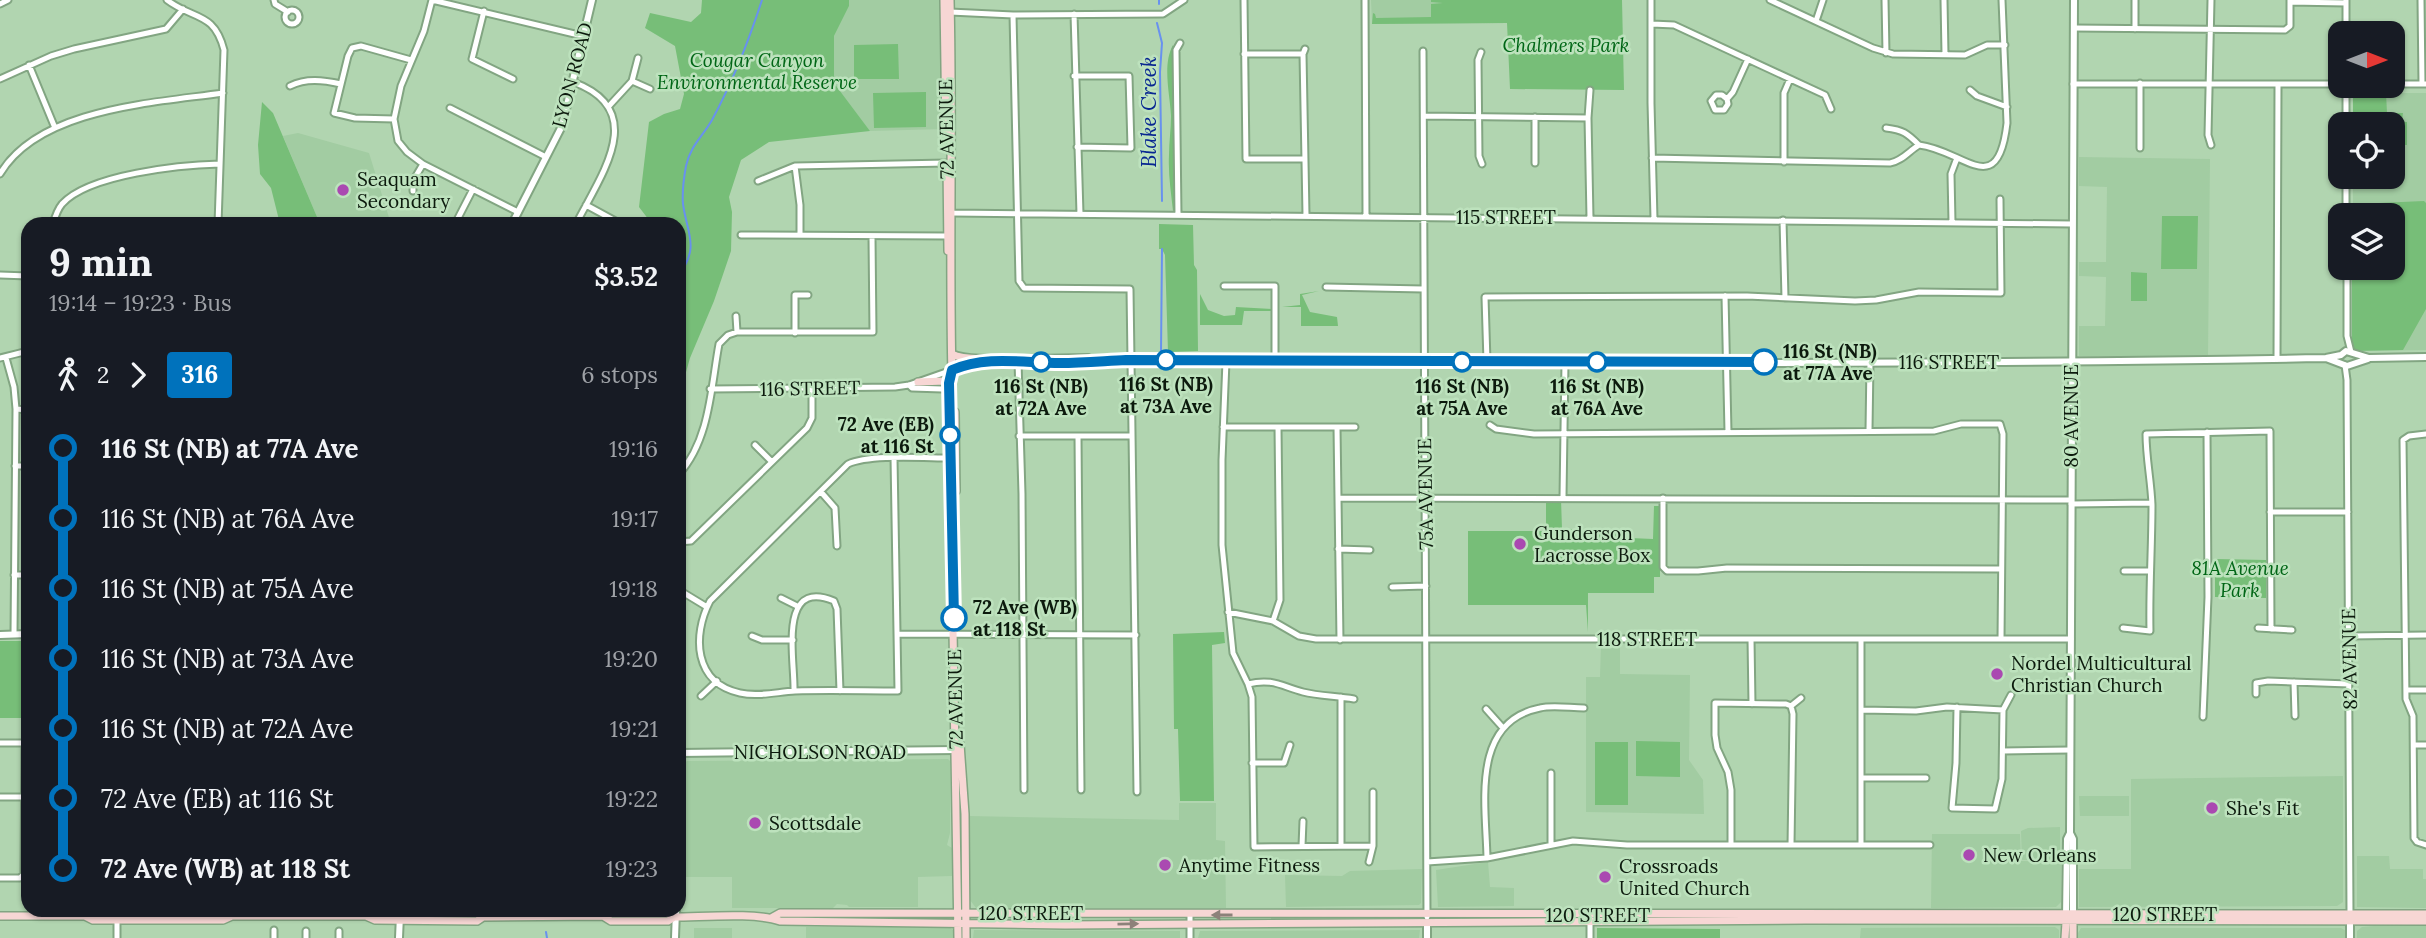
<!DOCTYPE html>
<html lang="en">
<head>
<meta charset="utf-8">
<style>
	body { margin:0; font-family:Lora,serif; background:#20242c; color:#f1f3f6; height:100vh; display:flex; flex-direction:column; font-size:26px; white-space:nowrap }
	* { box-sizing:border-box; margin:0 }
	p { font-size:23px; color:#9ea1a6 }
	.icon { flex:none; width:38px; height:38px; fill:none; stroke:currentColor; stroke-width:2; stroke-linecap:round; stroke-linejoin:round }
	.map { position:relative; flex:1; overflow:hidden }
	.drawer { position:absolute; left:21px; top:217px; width:665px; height:700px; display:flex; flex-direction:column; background:#171b24; border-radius:21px; box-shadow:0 2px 5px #0004 }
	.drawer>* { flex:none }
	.badge { padding:0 14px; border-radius:5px; font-size:24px; line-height:46px }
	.needle { width:46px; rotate:90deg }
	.fabs { position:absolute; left:2328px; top:21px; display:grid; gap:14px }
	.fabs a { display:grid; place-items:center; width:77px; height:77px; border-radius:14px; background:#171b24; box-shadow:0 2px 5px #0004; font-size:35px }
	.map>.badge { position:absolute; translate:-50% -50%; box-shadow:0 0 0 4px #fff }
	.legs { display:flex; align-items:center; gap:10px; height:77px; padding:0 28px; font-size:23px }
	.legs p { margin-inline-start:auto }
	.summary { display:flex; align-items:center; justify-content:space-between; height:119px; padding:0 28px }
	h1 { font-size:38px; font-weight:800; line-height:52px }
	ul { padding:0 28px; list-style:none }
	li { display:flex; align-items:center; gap:24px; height:70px; font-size:26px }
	li i { display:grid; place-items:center; width:10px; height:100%; margin:0 9px; background:currentColor }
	li i::after { content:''; width:18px; height:18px; margin:-9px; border:5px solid; border-radius:50%; background:#171b24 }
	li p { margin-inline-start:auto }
	li:first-child i { background:linear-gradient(#0000 50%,currentColor 0) }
	li:last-child i { background:linear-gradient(currentColor 50%,#0000 0) }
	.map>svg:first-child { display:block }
	.built { fill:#a2cca2 }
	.green { fill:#77be78 }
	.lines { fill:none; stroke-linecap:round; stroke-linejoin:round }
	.stream { stroke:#6891ef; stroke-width:2 }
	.minor-casing { stroke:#82a582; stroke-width:9 }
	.tertiary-casing { stroke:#82a582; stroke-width:10 }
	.secondary-casing { stroke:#82a582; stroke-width:10 }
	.minor { stroke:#fff; stroke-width:5 }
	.tertiary { stroke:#fff; stroke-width:6 }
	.secondary { stroke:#f7d6d4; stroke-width:7 }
	.oneway { fill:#8d817a }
	.line-1-casing { stroke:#fff; stroke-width:16 }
	.line-1 { stroke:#0072bc; stroke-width:10 }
	.poi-dot { fill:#aa49b1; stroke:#bde2bd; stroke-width:2.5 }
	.stop-1-dot { fill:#fff; stroke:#0072bc; stroke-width:3.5 }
	.labels { text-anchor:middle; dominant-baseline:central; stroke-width:5; stroke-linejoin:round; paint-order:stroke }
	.park-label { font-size:19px; font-style:italic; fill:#006616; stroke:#bde2bd }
	.street-label { font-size:19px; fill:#0c1a0d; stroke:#bde2bd }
	.poi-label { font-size:19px; fill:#0c1a0d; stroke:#bde2bd; text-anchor:start }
	.stop-label { font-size:19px; font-weight:bold; fill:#0c1a0d; stroke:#bde2bd }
	.water-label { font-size:21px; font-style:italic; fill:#082691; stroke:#bde2bd }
</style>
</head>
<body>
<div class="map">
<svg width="2426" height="938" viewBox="0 0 2426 938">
	<rect width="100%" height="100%" fill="#b1d5b0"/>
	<path class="built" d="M849,0h92l3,129 -74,2 -36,-48v-47l15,-30z
		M1371,0h136l1,23 -136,1z
		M2353,93h73v257l-74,1v-83h40v-53h-39v-38h39v-53h-39z
		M298,133l71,20 22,71h-71l-37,-88z
		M2079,157l131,2 -2,198 -129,-1v-30h26l1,-49 -27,-1v-14h27l1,-75 -28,-1z
		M1601,645h19v29l70,1 -1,85 14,20 1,34 -118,-2v-135h14z
		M948,759l2,2v72l-3,12 5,3v28l-34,1v30h-69l-2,-2 -10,-1 -4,4h-101v-31h-49v-113l4,-3z
		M2343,776v126l-6,4 -258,1v-38h52v-90z
		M2079,796h50v20h-49z
		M1179,803h37v37l9,1 1,67h-250l-6,-8 -1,-84 210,4z
		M2060,827v33h-38l-1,-29 7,-3z
		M1932,834h88l1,27 40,1v40l-5,5 -125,1z
		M2357,856h32l1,13h33v10h3v29l-69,-1z
		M1488,862l2,25 24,1v18l-76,1 -2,-37z
		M1422,869l-1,34 -2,2 -133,2 -1,-32 57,1 8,-5z
		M2384,925h42v13h-69v-7l5,-4z
		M806,927h143l4,3v8h-147z
		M2055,927l4,3v8h-199l1,-10z
		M694,928h38v10h-38z
		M2081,928h260l5,3v7h-269l1,-5z
		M974,930l206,1v7h-207z
		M1420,930l-1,8h-221l2,-7z"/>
	<path class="green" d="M702,0h147v6l-15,30v47l36,48 -101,11 -28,18 -12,37 3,15 -1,39 -17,50 -24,57 -11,39v-173h-27l-13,-17 10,-85 15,-8 16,-5 4,-15 -9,-48 -30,-18 5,-15 41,9 10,-9z
		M1431,0h191l2,90 -114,-1 -3,-66 -135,1 1,-11 2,1 1,4 55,-1v-13l12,-1 -12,-1z
		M898,44l1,35h-45v-34z
		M1173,45l3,162 -3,4c-2,-19 -5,-37 -4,-56 0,-13 2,-26 2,-39 -1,-22 -9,-51 2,-71z
		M926,92v35l-52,1 -1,-35z
		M2353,93h33l1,20h16l-1,9h5v23h-10l-1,17h-4v-38h-39z
		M262,102l11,11 47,111h-40l-9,-36 -11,-14 -2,-29z
		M2424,201l2,2v106l-23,41 -51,1v-83h40v-53h-21l8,-12z
		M2162,216h36l-1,53h-36z
		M1159,224l34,1 1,40 3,5 1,81 -30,1 -3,-97 -3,-6h-3z
		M2131,272l16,1v28h-16z
		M1319,291l-17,4 8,17 27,5 1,9h-37v-19h-19l18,-2v-11z
		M1200,294l8,16 16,6 11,-1 1,-8 38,2v2h-30l-2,14h-42z
		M1546,499h15l1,30 24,1 1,3h42l1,5 23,1 1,-33h6v71h-6v16h-66v39l-2,-27h-118v-74h78z
		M2215,559l51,1v38l-51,-1z
		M1224,632l1,11 -13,2 2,156h-34l-2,-72h-4l-1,-95z
		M0,641h28v77h-28z
		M1636,741l44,1v35l-44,-1z
		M1595,742h33v63h-33z
		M1597,928l123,1v9h-123z"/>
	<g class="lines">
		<path class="stream" d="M1159,4v-4
			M1157,23l5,20 -2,29 2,129
			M679,275c21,-29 8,-41 4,-71 -1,-12 1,-27 3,-38 4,-20 17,-30 26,-46 20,-37 37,-80 50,-120
			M1161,352l1,-103
			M546,932l1,6"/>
		<defs>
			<path id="minor" d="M167,0c26,20 47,11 57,50l-6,174
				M274,0l1,4 13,8
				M432,0l-8,31 -23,55 -7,33 4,22 9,11 16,12 95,48
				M432,0l151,36
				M1244,0l2,159h58
				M1365,0l1,216
				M1651,0v103l3,116
				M1770,0l103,48 20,6 72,1 22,-10h18
				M1885,0l1,53
				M1944,0l1,54
				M2135,0v29
				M2346,0v33
				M2421,0l1,84
				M2290,2l56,1
				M0,4l8,-4
				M285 17a7 7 0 1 1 14 0a7 7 0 1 1-14 0Z
				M484,11l-12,48 41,20
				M950,12l63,3 150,-1 21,-14
				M1074,14l6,200
				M1013,15l6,266 5,7 106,1 7,503
				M1816,21l7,-21
				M1652,24l22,1 151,70 6,14
				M2074,28l211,2 5,-4v-26
				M1305,49l-2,5 3,161
				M1423,51l4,866
				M1481,52l-3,8 1,96 3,8
				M1244,54h59
				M29,65l26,63
				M1074,76h55l2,72 -54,-1
				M0,79l51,-23 23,-7 92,-20 17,-20
				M632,81l18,8
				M573,82c77,28 28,93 3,142
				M2073,84h267
				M2392,84h34
				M290,86c16,-8 33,-6 51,-2
				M2346,86v38
				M1590,90l-2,28 2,100
				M1970,90l7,6 30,11
				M1727,99l-5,-4h-6l-5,6 4,9h9l4,-6 -1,-5 6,-7 15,-33
				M609,106l23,-25 6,-23
				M450,108l96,49
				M1424,116l164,2
				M1535,117v46
				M394,119l-39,-1 -21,-5 14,-57 4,-8 9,-2 50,14
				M1886,128c17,2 21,5 33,17 45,5 79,57 88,-22l-5,-123
				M2211,145l-3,-10 3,-135
				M2140,148v-65
				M1652,158l238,5c12,-2 19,-12 29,-18
				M1784,162v-69l6,-14
				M795,166l5,39v29
				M0,174c39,-66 154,-71 223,-81
				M2346,177v38
				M758,181l37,-15 152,-3
				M413,191v-10l10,-17
				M586,205l35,19
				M950,210l2,3 1120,11
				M1178,215l-2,-165 4,-7
				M1783,220l2,78
				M1952,222l-1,-48 6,-16
				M53,224c2,-7 4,-14 9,-20 27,-30 119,-39 158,-40
				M455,224l18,-35
				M741,235l205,1
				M2347,268v68l4,16
				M0,275l28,1
				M1224,286h51v75
				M1326,287l97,2
				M1725,296l3,136
				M736,316l1,16
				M795,333v-38h13
				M0,358l28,-7
				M6,358l8,29 2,22 -2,225
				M2277,359l1,-274
				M1018,361l4,133 2,296
				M1226,361l-4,99v85l11,108 15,31 4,13 2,150 119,-1
				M1487,362l-2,-65 262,-1 108,5 21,-1 43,-8 82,1 -1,-94
				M2345,365l2,15 3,535
				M909,385l3,3 30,1
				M710,389l185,-2 14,-2 43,-15
				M16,409l12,1
				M1490,425l6,4 38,5 400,-3 27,-7h39l3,10 -2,205
				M1223,427h132
				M1337,427l3,213
				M1869,430l1,-68
				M2426,434l-17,2 -6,4 3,259 7,17 1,122 3,4 9,3
				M1019,436h113
				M1078,436l3,354
				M755,445l17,17
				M894,458l4,233c-34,0 -69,-1 -103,0 -18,1 -37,6 -55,2 -46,-10 -48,-57 -30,-92l138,-137c22,-10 76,-6 102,-6
				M15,466h13
				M679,474c31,-34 32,-87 40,-130l9,-9 9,-3h136l-1,-95
				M821,492l14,16 2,38
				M1563,497l2,-135
				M1338,498l733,2
				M1663,498v69l4,4h31l29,-3 274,1
				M2071,504l81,-1
				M2270,512h78
				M679,542l12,-1 116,-113 5,-10v-29
				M1338,549l32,1
				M2124,571h26
				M14,575h14
				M1392,587l34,-1
				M679,590l28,17
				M781,598l16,8
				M1228,612l45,9 26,15 17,3h755
				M1273,621l7,-21 -2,-173
				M2123,628l27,3c-1,-42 2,-84 2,-126 -1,-25 -6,-47 -6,-71l124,-3 1,198
				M2258,628l34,2
				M897,634l239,1
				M752,636l10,4h31
				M2349,636l77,-1
				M1751,639l1,65
				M2294,682l1,34
				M1248,684c24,-6 33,2 55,8 16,4 34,4 51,7
				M2406,690h20
				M794,691c1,-31 -17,-114 40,-90l3,8 3,82
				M2256,694v-11l12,-2 81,3
				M701,696l16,-15
				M1341,697v149
				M1791,706l2,8 -2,131
				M1791,706l10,-8
				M1957,707l-1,56 -4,45 43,1 7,-30 1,-69 8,-15
				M1486,709l17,19
				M1861,710l55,1 31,-4 56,3
				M2203,717l5,-120 -1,-165
				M0,743h25l-1,131 -4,4h-20
				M2414,745h12
				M2003,751l67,-1
				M1252,763h32l6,-18
				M1551,773v72
				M1861,778h65
				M0,797h28
				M1731,845v-55l-3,-18 -11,-24 -2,-13v-32l71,1 5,2
				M1861,845v-206
				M1302,846l1,-25
				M1487,858c-1,-53 -17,-136 53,-150 13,-3 30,0 44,0
				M1369,862l4,-16v-54
				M1427,862l60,-4 86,-17 54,4h303
				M1190,915v23
				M274,930v8
				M339,931v7
				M117,938v-21
				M306,938v-7
				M1590,938v-23"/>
			<path id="tertiary" d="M512,224l50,-98 30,-126
				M2326,358l21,8 21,-7
				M1032,359l56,-1
				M998,361l63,2 70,-3c398,4 797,5 1195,-2l15,-3 5,-4 23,7 57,-1
				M952,370l22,-8 10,-1
				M0,635l28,-1
				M679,753l279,-3
				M2070,833l3,6v79
				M2066,918l1,-79 3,-6 4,-833
				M399,938l1,-23
				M675,938l1,-28
				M1427,938v-15
				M2350,938v-17"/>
			<path id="secondary" d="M944,0l2,132
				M950,0c3,126 -1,251 2,377l-3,6 9,555
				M947,165l1,86
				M952,354c13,7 34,3 49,7
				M918,382l27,-1 4,2
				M955,412l1,79
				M960,744l5,70 1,124
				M0,916h85l8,4h130l9,-4h134l9,-3 101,-1 7,5
				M85,916l8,-4h129l10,4
				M366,916l9,4 102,1 6,-4 120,-1 8,-4 57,1 6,4
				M603,916l8,5h57l6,-4c29,0 81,-5 106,4l285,4 741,-5 620,1
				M771,918l9,-5 1646,1
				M2065,938l1,-16
				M2073,938v-16"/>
		</defs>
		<use href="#minor" class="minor-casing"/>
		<use href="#tertiary" class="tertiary-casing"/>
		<use href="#secondary" class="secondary-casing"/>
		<use href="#minor" class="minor"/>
		<use href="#tertiary" class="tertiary"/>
		<use href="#secondary" class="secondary"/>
	</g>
	<defs><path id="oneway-solid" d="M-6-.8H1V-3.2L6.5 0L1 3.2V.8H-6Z" transform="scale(1.75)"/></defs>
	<g class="oneway">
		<use href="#oneway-solid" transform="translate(1222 915) rotate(-180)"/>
		<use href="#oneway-solid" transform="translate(1128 924) rotate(-1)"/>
	</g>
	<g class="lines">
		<defs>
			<path id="line-1" d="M954,618l-5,-235 3,-13c35,-15 71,-7 108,-7 23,0 44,-2 66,-3l638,2"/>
		</defs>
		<use href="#line-1" class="line-1-casing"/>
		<use href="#line-1" class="line-1"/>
	</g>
	<g class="poi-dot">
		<circle cx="343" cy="190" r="7"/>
		<circle cx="1520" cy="544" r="7"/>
		<circle cx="1997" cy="674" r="7"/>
		<circle cx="2212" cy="808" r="7"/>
		<circle cx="755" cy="823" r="7"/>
		<circle cx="1969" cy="855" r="7"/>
		<circle cx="1165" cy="865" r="7"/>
		<circle cx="1605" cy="877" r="7"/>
	</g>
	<g class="stop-1-dot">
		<circle cx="1166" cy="360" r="9"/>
		<circle cx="1041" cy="362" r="9"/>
		<circle cx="1462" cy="362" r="9"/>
		<circle cx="1597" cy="362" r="9"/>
		<circle cx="1764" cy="362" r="12"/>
		<circle cx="950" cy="435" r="9"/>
		<circle cx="954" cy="618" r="12"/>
	</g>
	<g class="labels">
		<g class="park-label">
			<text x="1566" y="45">Chalmers Park</text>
			<text x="757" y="60">Cougar Canyon<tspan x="757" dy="22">Environmental Reserve</tspan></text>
			<text x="2240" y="568">81A Avenue<tspan x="2240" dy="22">Park</tspan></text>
		</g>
		<g class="street-label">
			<text transform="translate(572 75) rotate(-75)">LYON ROAD</text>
			<text transform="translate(946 129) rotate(-91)">72 AVENUE</text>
			<text x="1506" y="217">115 STREET</text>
			<text x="1949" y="362">116 STREET</text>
			<text transform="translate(810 388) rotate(-1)">116 STREET</text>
			<text transform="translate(2071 416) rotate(-90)">80 AVENUE</text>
			<text transform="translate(1425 494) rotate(-91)">75A AVENUE</text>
			<text x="1647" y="639">118 STREET</text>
			<text transform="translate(2349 659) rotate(-91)">82 AVENUE</text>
			<text transform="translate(955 699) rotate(-91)">72 AVENUE</text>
			<text x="820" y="752">NICHOLSON ROAD</text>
			<text x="1031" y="913">120 STREET</text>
			<text x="2165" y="914">120 STREET</text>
			<text x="1598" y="915">120 STREET</text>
		</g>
		<g class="poi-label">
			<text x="357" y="179">Seaquam<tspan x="357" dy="22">Secondary</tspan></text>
			<text x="1534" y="533">Gunderson<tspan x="1534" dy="22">Lacrosse Box</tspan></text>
			<text x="2011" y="663">Nordel Multicultural<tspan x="2011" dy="22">Christian Church</tspan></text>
			<text x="2226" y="808">She's Fit</text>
			<text x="769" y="823">Scottsdale</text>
			<text x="1983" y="855">New Orleans</text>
			<text x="1179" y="865">Anytime Fitness</text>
			<text x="1619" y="866">Crossroads<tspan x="1619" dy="22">United Church</tspan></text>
		</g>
		<g class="stop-label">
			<text x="1783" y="351" text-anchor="start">116 St (NB)<tspan x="1783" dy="22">at 77A Ave</tspan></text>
			<text x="1166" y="384">116 St (NB)<tspan x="1166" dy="22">at 73A Ave</tspan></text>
			<text x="1041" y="386">116 St (NB)<tspan x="1041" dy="22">at 72A Ave</tspan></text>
			<text x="1462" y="386">116 St (NB)<tspan x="1462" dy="22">at 75A Ave</tspan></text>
			<text x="1597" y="386">116 St (NB)<tspan x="1597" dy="22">at 76A Ave</tspan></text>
			<text x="934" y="424" text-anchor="end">72 Ave (EB)<tspan x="934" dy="22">at 116 St</tspan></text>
			<text x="973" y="607" text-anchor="start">72 Ave (WB)<tspan x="973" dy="22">at 118 St</tspan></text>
		</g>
		<g class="water-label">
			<text transform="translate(1148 112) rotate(-90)">Blake Creek</text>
		</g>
	</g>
</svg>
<div class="fabs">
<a><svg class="needle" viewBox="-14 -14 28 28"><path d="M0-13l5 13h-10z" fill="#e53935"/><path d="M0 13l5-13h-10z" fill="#9ea1a6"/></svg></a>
<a><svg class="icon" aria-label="locate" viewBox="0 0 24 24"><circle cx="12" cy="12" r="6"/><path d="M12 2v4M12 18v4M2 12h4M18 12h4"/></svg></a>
<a><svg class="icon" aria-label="layers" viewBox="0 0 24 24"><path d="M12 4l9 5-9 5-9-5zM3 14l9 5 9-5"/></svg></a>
</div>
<section class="drawer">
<div class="summary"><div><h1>9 min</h1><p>19:14 – 19:23 · Bus</p></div><b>$3.52</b></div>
<div class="legs"><svg class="icon" aria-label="walk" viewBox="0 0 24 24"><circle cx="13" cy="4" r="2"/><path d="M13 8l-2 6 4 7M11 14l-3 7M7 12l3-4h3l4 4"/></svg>2<svg class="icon" aria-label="forward" viewBox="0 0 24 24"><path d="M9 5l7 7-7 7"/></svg><b class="badge" style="background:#0072bc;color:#fff">316</b><p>6 stops</p></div>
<ul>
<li><i style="color:#0072bc"></i><b>116 St (NB) at 77A Ave</b><p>19:16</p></li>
<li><i style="color:#0072bc"></i><span>116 St (NB) at 76A Ave</span><p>19:17</p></li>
<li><i style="color:#0072bc"></i><span>116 St (NB) at 75A Ave</span><p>19:18</p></li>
<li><i style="color:#0072bc"></i><span>116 St (NB) at 73A Ave</span><p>19:20</p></li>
<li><i style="color:#0072bc"></i><span>116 St (NB) at 72A Ave</span><p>19:21</p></li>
<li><i style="color:#0072bc"></i><span>72 Ave (EB) at 116 St</span><p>19:22</p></li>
<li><i style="color:#0072bc"></i><b>72 Ave (WB) at 118 St</b><p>19:23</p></li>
</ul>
</section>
</div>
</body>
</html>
